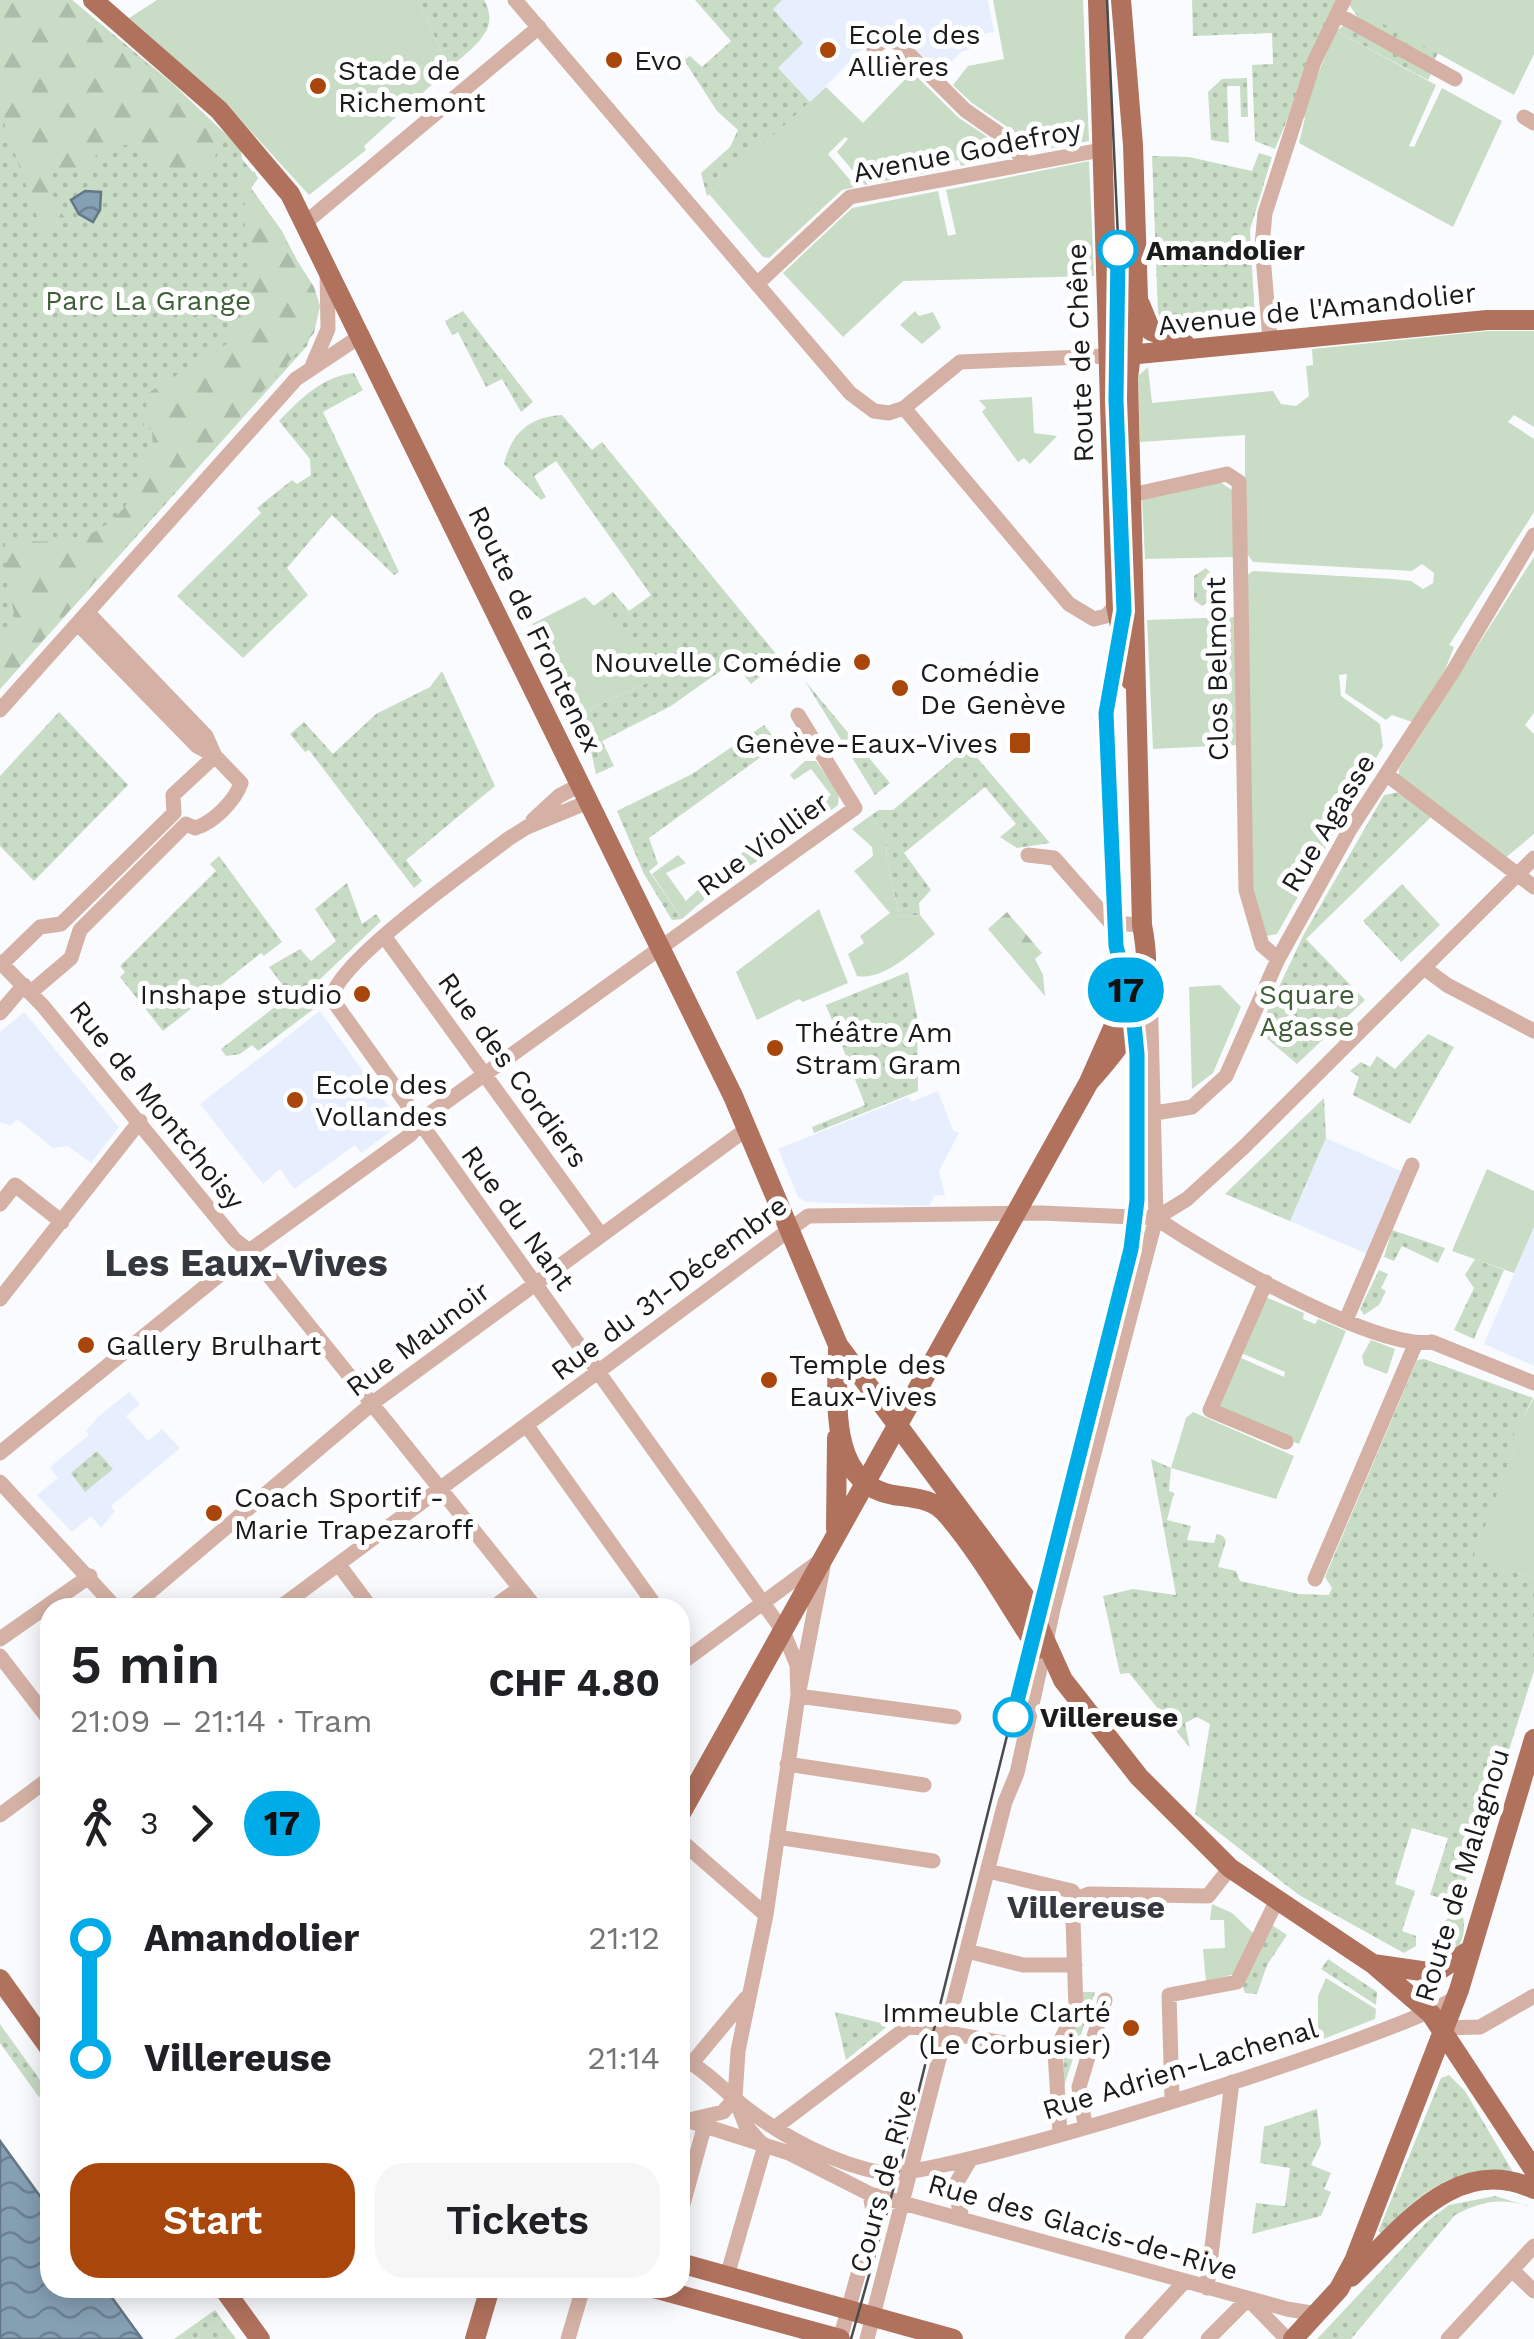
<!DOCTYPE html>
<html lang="en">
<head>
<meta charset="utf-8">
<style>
	body { margin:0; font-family:"Work Sans",sans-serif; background:#f6f6f6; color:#202124; height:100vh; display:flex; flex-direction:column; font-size:38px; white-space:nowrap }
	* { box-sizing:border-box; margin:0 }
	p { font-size:32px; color:#757577 }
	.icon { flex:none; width:55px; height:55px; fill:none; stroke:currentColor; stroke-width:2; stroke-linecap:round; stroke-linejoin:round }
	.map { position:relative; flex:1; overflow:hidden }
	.drawer { position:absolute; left:40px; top:1598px; width:650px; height:700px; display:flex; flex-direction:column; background:#fff; border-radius:30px; box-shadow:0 5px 25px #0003 }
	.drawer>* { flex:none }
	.badge { padding:0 20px; border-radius:32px; font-size:35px; line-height:65px }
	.map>.badge { position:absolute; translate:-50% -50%; box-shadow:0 0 0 5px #fff }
	.legs { display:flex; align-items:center; gap:15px; height:110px; padding:0 30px; font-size:32px }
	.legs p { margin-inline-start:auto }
	.summary { display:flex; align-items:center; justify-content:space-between; height:170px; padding:0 30px }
	h1 { font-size:55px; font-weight:600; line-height:75px }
	.cta { display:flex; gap:20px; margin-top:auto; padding:20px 30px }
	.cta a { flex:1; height:115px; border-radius:30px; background:#a9460b; color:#fff; font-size:40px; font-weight:600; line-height:115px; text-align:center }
	.cta a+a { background:#f6f6f6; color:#202124 }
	ul { padding:0 30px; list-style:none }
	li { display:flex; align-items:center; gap:35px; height:120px; font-size:38px }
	li i { display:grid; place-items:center; width:15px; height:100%; margin:0 12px; background:currentColor }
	li i::after { content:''; width:25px; height:25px; margin:-12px; border:8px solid; border-radius:50%; background:#fff }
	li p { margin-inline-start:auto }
	li:first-child i { background:linear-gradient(#0000 50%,currentColor 0) }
	li:last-child i { background:linear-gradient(currentColor 50%,#0000 0) }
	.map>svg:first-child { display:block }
	.built { fill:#e7effe }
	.grass { fill:url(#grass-dots) }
	.forest { fill:url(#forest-firs) }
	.garden { fill:#c9dcc6 }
	.water { fill:url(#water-waves); stroke:#657786; stroke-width:2.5 }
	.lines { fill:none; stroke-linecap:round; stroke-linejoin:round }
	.minor { stroke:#d5b1a5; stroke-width:15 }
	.major { stroke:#b0715d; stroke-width:20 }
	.tram { stroke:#494b4d; stroke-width:2.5 }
	.line-1-casing { stroke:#fff; stroke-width:22 }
	.line-1 { stroke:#00ace7; stroke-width:15 }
	.poi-dot { fill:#a9460b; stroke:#fff; stroke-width:4 }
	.stop-1-dot { fill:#fff; stroke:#00ace7; stroke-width:5 }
	.labels { text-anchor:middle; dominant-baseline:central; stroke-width:10; stroke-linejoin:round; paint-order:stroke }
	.poi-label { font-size:28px; fill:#191b1d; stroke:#fff; text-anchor:start }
	.street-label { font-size:28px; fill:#191b1d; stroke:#fff }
	.stop-label { font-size:28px; font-weight:bold; fill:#191b1d; stroke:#fff; text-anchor:start }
	.park-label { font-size:28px; fill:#3f5f39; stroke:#fff }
	.quarter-label { font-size:32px; font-weight:bold; fill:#35383f; stroke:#fff }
	.district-label { font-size:38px; font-weight:bold; fill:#35383f; stroke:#fff }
</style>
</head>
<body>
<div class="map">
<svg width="1534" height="2339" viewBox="0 0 1534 2339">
	<defs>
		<pattern id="grass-dots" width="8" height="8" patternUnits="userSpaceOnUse" patternTransform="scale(2.5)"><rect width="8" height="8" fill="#c9dcc6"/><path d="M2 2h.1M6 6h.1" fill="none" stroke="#acbcaa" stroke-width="1.8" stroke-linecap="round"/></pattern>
		<pattern id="forest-firs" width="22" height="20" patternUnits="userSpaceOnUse" patternTransform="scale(2.5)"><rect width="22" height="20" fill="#c9dcc6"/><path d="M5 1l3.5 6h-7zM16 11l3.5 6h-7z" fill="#acbcaa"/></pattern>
		<pattern id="water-waves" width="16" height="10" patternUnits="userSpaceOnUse" patternTransform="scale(2.5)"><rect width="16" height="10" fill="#859fb3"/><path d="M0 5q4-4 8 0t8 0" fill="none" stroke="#6c8191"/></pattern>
	</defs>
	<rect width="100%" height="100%" fill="#fafbff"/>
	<path class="built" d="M782,0h206l6,32 -18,3 -5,13 -10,4 -20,21 -54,-49 -77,78 -32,-34 -6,-59z
		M320,1011l81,113 -40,29 -6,-8 -61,44 -14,-20 -17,15 -63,-80z
		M24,1012l95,115 -28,36 -23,-17 -15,2 -36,-29 -6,7 -11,-4v-90z
		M938,1091l15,39 6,3 -20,38 6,24 -11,1 -5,10 -123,-4 -8,-5 -20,-48 130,-52 3,5z
		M1326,1138l77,34 -36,82 -77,-33z
		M1534,1227v139l-50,-22z
		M129,1392l11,12 -14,12 22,25 14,-12 18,19 -69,58 4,5 -14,17 -10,-12 -19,16 -35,-37 21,-17 -8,-11 39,-32 -3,-4 11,-13z"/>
	<path class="grass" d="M0,0h72l100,83 69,66 1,10 16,19 -7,10 31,43 38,75 -13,40 -307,343z
		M418,0h66c18,31 -13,48 -35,69z
		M695,0h87l-9,9 30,34 -25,25 32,34 -103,94 -6,-23 29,-26 8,-17 -21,-19 -33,-51 6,-4 12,11 29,-26z
		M1192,0h145l-62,149 -20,-8 -3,-76 21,-1 -1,-31 -79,3z
		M1349,5l89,48 -4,8 -73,-40z
		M1343,26l89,46 -4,8 -92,-49z
		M1247,78l1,39h-7l-1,-31h-13l2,57 -18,-3 -3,-48 14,-13z
		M1259,153l13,4 -22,73 5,91 -91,2 -6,-10 -6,-157 37,1 63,14z
		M463,311l70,91 -12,10 -19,-33 -16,8 -28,-55 -6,3 -7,-14z
		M354,373l9,17 -40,22 76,160 -5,3 -62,-60 -45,53 21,27 -65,63 -66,-62 84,-83 -4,-5 35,-28 5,4 14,-9 -1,-16 -31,-38c21,-22 44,-45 75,-48z
		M562,415l30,35 10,-8 179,218 -30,24 -18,-22 -62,44 -69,35 12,25 -18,8 -8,-36 -11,-23 74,-34 -19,-37 -40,-37 21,-15 16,19 22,-16 -95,-134 -22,15 12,21 -5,3 -37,-36c8,-32 26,-47 58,-49z
		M1206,568l12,13 -3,15 -13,10 -8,-6v-24z
		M442,671l53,115 -89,74 16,21 -8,7 -105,-138 -4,2 -15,-18 14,-12 29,32 43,-40 54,-27z
		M805,681l85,102 -15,12z
		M59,712l69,73 -94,96 -34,-35v-70z
		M764,725l15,19 -130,94 9,26 -9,7 33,48 -10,1 -28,-46 -27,-63 75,-37z
		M968,747l82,96 -33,5 -17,-11 16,-13 -31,-37 -81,66 27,37 -12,13 1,12 -20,2 -13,-53 -1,-30 -16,-18 9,-6h14z
		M1400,792l31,25 -125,122 59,61 -68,64 -39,-33 46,-97 80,-139z
		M219,856l63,86 -18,14 -3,-3 -98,78 -43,-54 5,-5 -5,-6 96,-95 -6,-7z
		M347,883l15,41 14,-10 5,7 -67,64 1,23 -57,43 -6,-6 -12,9 -14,2 -5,-7 69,-54 -21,-28 31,-18 11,12 25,-20 -21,-32z
		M1402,884l38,41 -39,37 -38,-41z
		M908,972l9,44 1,75 -104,42 -2,-6 53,-22 -39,-100z
		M1428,1034l26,13 -44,77 -57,-29 6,-18 -9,-6 11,-9 9,5 7,-11 18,13z
		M1324,1098l2,40 -36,83 -65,-27z
		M1392,1230l53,18 -7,15 -36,-17 -8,15 -10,-4z
		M1475,1259l29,11 -30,69 -20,-9 20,-42 -9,-13z
		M1379,1270l9,4 -7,14 5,3 -7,14 -15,10 -4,-6z
		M1424,1359l109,39 -20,40 2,6 -41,115 60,19v93l-27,85 -5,1 -43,146 -29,-8 18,-57 -36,-10 -17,56 20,7 -13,40 14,5v10l-12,7 -105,-58 -104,-81 15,-90 -13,-7 -12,6 5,25 -61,-75 -9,1 -17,-78 30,-7 43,6 -25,-136 20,9 -2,23 5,2 -7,27 24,6 -4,14 27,3 3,-9 6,2 3,5 -8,26 18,4 4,10 59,13 30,1 3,-7 -7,-11 92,-217z
		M97,1451l16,18 -28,23 -14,-19z
		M1453,1915l10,2c3,17 -1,29 -15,41l-10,-6c-7,-15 1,-29 15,-37z
		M1269,1923l18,12 -20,30 -10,29 -12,-1 -3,-9z
		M1328,1959l49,33 -1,13 -55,-36z
		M1081,1992h14l-32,97 1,-48z
		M835,2012l54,13 -43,35z
		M0,2024l48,67 -9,6 -39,-54z
		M1449,2075l16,16 48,81c-56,-9 -95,21 -131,61l-4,-1 63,-154z
		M1317,2109l4,35 -10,21 20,8 -7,16 7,3 -10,24 -69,18 4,-31 29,3 5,-38 -30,-5 4,-36z
		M1495,2196l39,12c-30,-11 -52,-8 -79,7l-104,124h-34l111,-118 21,-16z
		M215,2310l21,29h-62z"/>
	<path class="forest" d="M0,0h72l155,135 -18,32 -56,2 -21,-25 -31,5 -14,18 -41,7 12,35 10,13 -26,9 -42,-120z
		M254,171l4,7 -7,10 63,99 6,19 -6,27 -314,356v-52l17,-13 -10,-40 -2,-43c22,-1 50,3 71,-2 40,-10 68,-48 68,-87l9,-1 -1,-22 -9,1 5,-37 82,-51 -1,-13c27,-36 19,-81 13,-122l7,-8 -13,-11z
		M1007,912l35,41 -7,6 8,16 2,21 -57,-67z"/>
	<path class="garden" d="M157,0h261l31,69 -85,77 2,4 -57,45 -85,-93 -95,-84z
		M993,0h90l6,141 -48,9 -69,-47 -19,-18 15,-19 36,-7z
		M1351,0h183v54l-20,41 -165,-90z
		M1336,31l100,54 -27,61 5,1 28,-59 60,33 -49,106 -154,-84 6,-25 -4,-4z
		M912,72l47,46 47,31 -2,8 -43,9 -2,-6 -19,4 1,6 -76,15 -28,-33 11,-13 -3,-2 -17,17 28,33 -14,3 -73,68 -6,-1 -54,-63 117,-107 37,36z
		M1089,161l5,115 -191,5 -60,56 -60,-64 69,-65 86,-17 10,45 8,-2 -10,-44z
		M915,311l4,5 14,-4 8,16 -19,16 -22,-19z
		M1488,331h46v96l-20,-12 -6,7 26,17v73l-85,133 5,2 -9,23 -33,52 -20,-7 -6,5 -41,-27 2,-19 -8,1 2,21 39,28 3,22 -106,188 -11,2 -17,-52 -2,-309 6,-4 140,8 18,2 12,8 10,-6 1,-10 -12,-9 -10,7 -159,-9 -8,-11v-116l-105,7 -2,-66 10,-9 4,36 121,-12 8,13 15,2 13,-10 -3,-30 7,-1 -1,-16z
		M1032,397l2,36 23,3 -27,28 -6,-6 -6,4 -36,-50 4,-4 -7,-8z
		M1220,482l12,8 2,67 -89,2 -3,-61z
		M1534,557v156l-9,12 9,9v100l-30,25 -105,-82v-8z
		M585,597l48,47 18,37 -74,34 -45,-91z
		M1235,617l1,128 -83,4 -6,-129z
		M805,761h11l23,32 -1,12 -16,12 -10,-11 19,-11 -20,-26 -17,11 -4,-5z
		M870,816l16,18 1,30 13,53 20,-2 15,19c-20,16 -51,47 -78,42l-9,-22 16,-11 -4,-7 30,-23 -36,-42 19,-15 -1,-9 -20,-18z
		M773,831l7,16 -34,21 -8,-12z
		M678,855l8,8 -20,10 20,28 16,-15 6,10 -26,23 -30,-45z
		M819,909l29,74 -45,19 -4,-3 -42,21 -21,-48z
		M1220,985l21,22 -28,66 -21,16 -3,-102z
		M1487,1169l47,22v36l-20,46 -62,-22z
		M1263,1296l41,17 -1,6 12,5 3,-5 28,12 -47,113 -79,-33 -3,-7 20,-48 47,21 1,-5 -46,-20z
		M1371,1340l24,9 -8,25 -23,-9 -2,-9z
		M1534,1398v180l-61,-19 42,-115 -3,-6z
		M1193,1412l101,44 -18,43 -105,-31 15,-50z
		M1212,1904l20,9 21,20 -19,41 -28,8 -3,-33 22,-1 -1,-28h-14z
		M1326,1978l50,31 -1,10 -57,22v-45z"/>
	<path class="water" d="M85,191l16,1 -1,18 -7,12 -14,-8 -8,-14z
		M0,2141l50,69v78h55l37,51h-142z"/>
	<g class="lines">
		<path class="minor" d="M515,0l335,393 24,18 15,2 15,-5 56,-46 146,-6
			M1337,14l118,65
			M914,60l-7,-2 -25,12 -6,-5 -2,-16 9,-9 14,2 68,68 46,32 12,20
			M1524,117l10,6
			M305,223l234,-196
			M757,284l93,-87 251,-47
			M1270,339l-8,-94 3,-32 49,-151 30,-62
			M313,364l15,-35 -1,-58
			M904,408l165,196 25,15 12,-3 10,-11
			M1131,495l96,-21 12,8 7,408 16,55 16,14
			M0,710l296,-331 66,-44
			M1386,774l148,113
			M588,802l-61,25 -19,12c-32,25 -176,126 -176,160l451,632 14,34 1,31
			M533,820l26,-24 21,-11
			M1028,855l26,3 57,65 31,2
			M384,936l217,299
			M0,962l43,44 192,234 14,11 287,357
			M2,964l38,-37 21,-3 113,-111 -1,-18 42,-39 -18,-10 -119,-122
			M1424,968l23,17 87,46
			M31,992l40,-34 9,-28 106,-106 9,4c18,-5 40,-27 46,-45l-26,-27 -9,-20 -118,-123
			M0,1013l24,-28
			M1155,1113l37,-6 34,-31 52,-117 71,-128 103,-158 82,-138
			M0,1204l15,-19 47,37
			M1156,1218l31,-19 57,-52 290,-289
			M1156,1218c50,35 220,133 276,124l102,41
			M1266,1282l-56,128 76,32
			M0,1299l140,-178
			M1346,1320l66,-155
			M527,1426l130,182
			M0,1453l249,-202 161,-116 18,-20 427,-307 -57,-93
			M0,1482l116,126
			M339,1565l32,43
			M1315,1579l100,-234
			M131,1608l243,-206 374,-274
			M279,1608l529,-392 233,-3 115,5
			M492,1608l28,-20
			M0,1639l90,-63
			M0,1656l50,65
			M680,1664l141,-104
			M798,1696l156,21
			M787,1764l137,21
			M0,1815l50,-37
			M777,1837l156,24
			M680,1840l86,75
			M988,1871l84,20 5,8 12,-5 119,2 22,-28
			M967,1951l56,14h52
			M1443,2028l37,-1 54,-31
			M680,2057c25,12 44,34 66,51 39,30 89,56 137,65 52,9 526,-140 573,-176
			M692,2063l54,-65
			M1172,2099l-3,-104 68,-13 39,-80
			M680,2118l109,35 81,41 417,115 30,5
			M689,2120l34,-8 12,-14
			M1085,2125l-6,-38 26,-87
			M777,2126l132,-100 146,26
			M1060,2133l-5,-81 21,-43 -4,-118
			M761,2143l-15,-17 -11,-28 3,-47 28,-136 32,-219 25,-129
			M680,2215l24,-87
			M962,2218l-8,-31 16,-27
			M1512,2270l22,21
			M727,2276l38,-131
			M1207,2288l25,-206
			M1251,2302l36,37
			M568,2339l15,-51
			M840,2339l34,-122 -4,-23
			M867,2339l138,-537 12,-29 37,-168 102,-387 -6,-232
			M1132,2339l53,-58
			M1208,2339l40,-40
			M1448,2339l86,-93"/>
		<path class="major" d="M93,0l126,110 71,84 443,902 105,249 188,253 37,82 76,97 91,91 143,96 58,50 103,156
			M1098,0l18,605 14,75
			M1140,304l11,27 34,13
			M1118,356l369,-36h47
			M1089,1082c47,-52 67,-86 53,-157l-14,-547 10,-81 -5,-152 -12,-145
			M838,1345c0,50 -12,138 55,150 21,3 41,3 55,21 34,40 61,90 90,133
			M836,1529l1,-91
			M680,1815l409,-733 46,-104
			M1373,1964l62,9 35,-23
			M0,1979l50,70
			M680,2263l273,76
			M1351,2277c50,-47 104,-125 183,-88
			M223,2288l37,51
			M654,2288l186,51
			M475,2339l15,-51
			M1293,2339l46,-50 15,-28 105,-271 75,-251"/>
		<path class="tram" d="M851,2339l50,-177 235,-945 1,-163 -4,-40 -17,-68 -9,-233 17,-102 -8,-211 4,-120 -13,-280"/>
	</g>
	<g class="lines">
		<defs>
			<path id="line-1" d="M1013,1717l118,-468 6,-49v-146l-4,-40 -17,-68 -10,-233 18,-102 -8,-211 2,-150"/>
		</defs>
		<use href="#line-1" class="line-1-casing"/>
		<use href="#line-1" class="line-1"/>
	</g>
	<g class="poi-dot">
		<circle cx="828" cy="50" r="10"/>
		<circle cx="614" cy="60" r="10"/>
		<circle cx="318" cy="86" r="10"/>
		<circle cx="862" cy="662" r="10"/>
		<circle cx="900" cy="688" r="10"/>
		<rect x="1008" y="731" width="24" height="24" rx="5"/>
		<circle cx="362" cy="994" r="10"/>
		<circle cx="775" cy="1048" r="10"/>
		<circle cx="295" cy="1100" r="10"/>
		<circle cx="86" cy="1345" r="10"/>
		<circle cx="769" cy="1380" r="10"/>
		<circle cx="214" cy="1513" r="10"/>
		<circle cx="1131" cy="2028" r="10"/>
	</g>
	<g class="stop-1-dot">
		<circle cx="1118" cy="250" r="18"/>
		<circle cx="1013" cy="1717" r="18"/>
	</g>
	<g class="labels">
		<g class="poi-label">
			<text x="848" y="34">Ecole des<tspan x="848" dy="32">Allières</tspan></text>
			<text x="634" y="60">Evo</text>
			<text x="338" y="70">Stade de<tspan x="338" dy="32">Richemont</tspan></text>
			<text x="842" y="662" text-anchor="end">Nouvelle Comédie</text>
			<text x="920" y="672">Comédie<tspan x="920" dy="32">De Genève</tspan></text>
			<text x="998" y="743" text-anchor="end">Genève-Eaux-Vives</text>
			<text x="342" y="994" text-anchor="end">Inshape studio</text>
			<text x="795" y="1032">Théâtre Am<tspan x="795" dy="32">Stram Gram</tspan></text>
			<text x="315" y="1084">Ecole des<tspan x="315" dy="32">Vollandes</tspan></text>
			<text x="106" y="1345">Gallery Brulhart</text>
			<text x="789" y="1364">Temple des<tspan x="789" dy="32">Eaux-Vives</tspan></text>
			<text x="234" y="1497">Coach Sportif -<tspan x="234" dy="32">Marie Trapezaroff</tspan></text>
			<text x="1111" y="2012" text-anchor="end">Immeuble Clarté<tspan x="1111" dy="32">(Le Corbusier)</tspan></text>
		</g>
		<g class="street-label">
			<text transform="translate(967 151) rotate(-11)">Avenue Godefroy</text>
			<text transform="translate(1317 309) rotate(-6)">Avenue de l'Amandolier</text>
			<text transform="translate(1080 353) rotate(-92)">Route de Chêne</text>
			<text transform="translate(535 629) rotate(64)">Route de Frontenex</text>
			<text transform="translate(1217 669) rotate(-91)">Clos Belmont</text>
			<text transform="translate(1328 823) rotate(-59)">Rue Agasse</text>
			<text transform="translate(763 844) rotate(-36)">Rue Viollier</text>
			<text transform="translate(513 1070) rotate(54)">Rue des Cordiers</text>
			<text transform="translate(157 1105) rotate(51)">Rue de Montchoisy</text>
			<text transform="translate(518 1218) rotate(54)">Rue du Nant</text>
			<text transform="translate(669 1288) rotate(-37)">Rue du 31-Décembre</text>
			<text transform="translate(418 1339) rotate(-37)">Rue Maunoir</text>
			<text transform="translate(1462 1875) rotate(-73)">Route de Malagnou</text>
			<text transform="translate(1180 2069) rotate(-17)">Rue Adrien-Lachenal</text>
			<text transform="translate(883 2181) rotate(-75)">Cours de Rive</text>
			<text transform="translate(1083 2227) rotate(16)">Rue des Glacis-de-Rive</text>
		</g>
		<g class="stop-label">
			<text x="1146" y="250">Amandolier</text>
			<text x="1040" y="1717">Villereuse</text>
		</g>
		<g class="park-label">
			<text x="148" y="300">Parc La Grange</text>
			<text x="1307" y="994">Square<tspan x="1307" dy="32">Agasse</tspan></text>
		</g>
		<g class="quarter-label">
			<text x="1086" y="1907">Villereuse</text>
		</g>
		<g class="district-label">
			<text x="246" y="1263">Les Eaux-Vives</text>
		</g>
	</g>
</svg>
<b class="badge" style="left:1126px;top:990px;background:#00ace7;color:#111">17</b>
<section class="drawer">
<div class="summary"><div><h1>5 min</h1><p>21:09 – 21:14 · Tram</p></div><b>CHF 4.80</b></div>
<div class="legs"><svg class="icon" aria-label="walk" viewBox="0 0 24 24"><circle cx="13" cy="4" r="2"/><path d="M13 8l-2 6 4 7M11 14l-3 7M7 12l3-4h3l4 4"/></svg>3<svg class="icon" aria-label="forward" viewBox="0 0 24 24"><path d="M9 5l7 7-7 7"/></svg><b class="badge" style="background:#00ace7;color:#111">17</b></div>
<ul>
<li><i style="color:#00ace7"></i><b>Amandolier</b><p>21:12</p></li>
<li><i style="color:#00ace7"></i><b>Villereuse</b><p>21:14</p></li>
</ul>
<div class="cta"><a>Start</a><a>Tickets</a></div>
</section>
</div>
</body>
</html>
